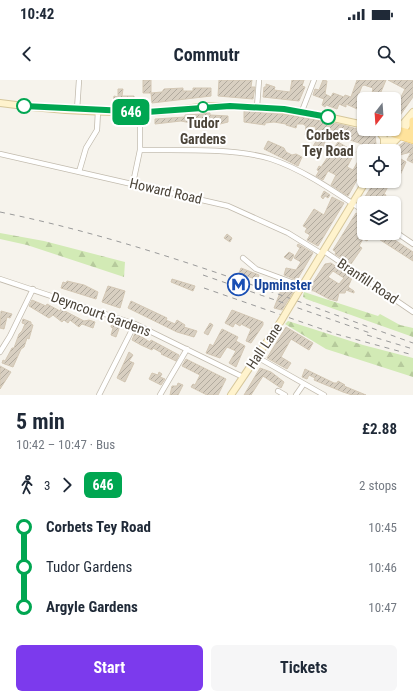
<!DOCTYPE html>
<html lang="en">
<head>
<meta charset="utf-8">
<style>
	body { margin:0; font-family:"Roboto Condensed",sans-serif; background:#f6f6f7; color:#1f2937; height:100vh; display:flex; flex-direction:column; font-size:15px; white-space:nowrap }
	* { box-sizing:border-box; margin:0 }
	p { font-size:13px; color:#747a83 }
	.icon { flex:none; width:22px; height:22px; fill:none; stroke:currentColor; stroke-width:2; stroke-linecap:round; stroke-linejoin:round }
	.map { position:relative; height:315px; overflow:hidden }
	.drawer { display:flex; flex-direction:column; background:#fff; flex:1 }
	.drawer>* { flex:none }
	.badge { padding:0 8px; border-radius:6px; font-size:14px; line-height:26px }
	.needle { width:26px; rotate:197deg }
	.controls { position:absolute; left:357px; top:12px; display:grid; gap:8px }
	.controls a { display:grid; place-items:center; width:44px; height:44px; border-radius:6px; background:#fff; box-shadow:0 1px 3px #0004; font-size:20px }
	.map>.badge { position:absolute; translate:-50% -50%; box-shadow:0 0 0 2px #fff }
	.legs { display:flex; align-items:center; gap:6px; height:44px; padding:0 16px; font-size:13px }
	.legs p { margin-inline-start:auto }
	.summary { display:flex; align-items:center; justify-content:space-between; height:68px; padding:0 16px }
	h1 { font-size:22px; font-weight:700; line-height:30px }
	.cta { display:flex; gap:8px; margin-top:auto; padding:8px 16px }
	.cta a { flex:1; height:46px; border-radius:6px; background:#7c3aed; color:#fff; font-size:16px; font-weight:700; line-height:46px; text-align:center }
	.cta a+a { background:#f6f6f7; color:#1f2937 }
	ul { padding:0 16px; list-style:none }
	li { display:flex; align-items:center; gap:14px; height:40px; font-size:15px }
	li i { display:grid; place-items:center; width:6px; height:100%; margin:0 5px; background:currentColor }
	li i::after { content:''; width:10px; height:10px; margin:-5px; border:3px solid; border-radius:50%; background:#fff }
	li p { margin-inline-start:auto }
	li:first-child i { background:linear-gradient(#0000 50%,currentColor 0) }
	li:last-child i { background:linear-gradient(currentColor 50%,#0000 0) }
	.status { display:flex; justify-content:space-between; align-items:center; height:28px; padding:0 20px; background:#fff; direction:ltr }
	.status svg { height:11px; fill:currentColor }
	header { display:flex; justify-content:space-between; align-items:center; height:52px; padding:0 16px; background:#fff; font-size:18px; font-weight:700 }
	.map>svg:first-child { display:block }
	.forest { fill:url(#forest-firs) }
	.building { fill:url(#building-hatch); stroke:#d3c7b4; fill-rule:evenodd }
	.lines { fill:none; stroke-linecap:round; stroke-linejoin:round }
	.street-casing { stroke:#c2bbae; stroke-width:6 }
	.secondary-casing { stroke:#d6c79b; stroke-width:8 }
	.primary-casing { stroke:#e6c16a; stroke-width:8 }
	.street { stroke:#fff; stroke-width:4.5 }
	.secondary { stroke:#fff3cd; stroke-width:6 }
	.primary { stroke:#ffe39c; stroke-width:7 }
	.rail { stroke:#9a9a9a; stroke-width:1; stroke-dasharray:5 5; stroke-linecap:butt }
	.secondary-bridge-casing { stroke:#d6c79b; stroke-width:8; stroke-linecap:butt }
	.secondary-bridge { stroke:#fff3cd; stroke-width:6 }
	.line-1-casing { stroke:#fff; stroke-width:9 }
	.line-1 { stroke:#00a651; stroke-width:6 }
	.stop-1-dot { fill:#fff; stroke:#00a651; stroke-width:2 }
	.labels { text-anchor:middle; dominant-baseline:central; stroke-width:4; stroke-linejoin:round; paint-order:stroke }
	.stop-label { font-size:14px; font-weight:bold; fill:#4b4439; stroke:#fff }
	.street-label { font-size:14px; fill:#4b4439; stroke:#fff }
	.transit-label { font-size:14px; font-weight:bold; fill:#164399; stroke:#fff; text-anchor:start }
</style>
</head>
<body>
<div class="status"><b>10:42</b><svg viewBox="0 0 49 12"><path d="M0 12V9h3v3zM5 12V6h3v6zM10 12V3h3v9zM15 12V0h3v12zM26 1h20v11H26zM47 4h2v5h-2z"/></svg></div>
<header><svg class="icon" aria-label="back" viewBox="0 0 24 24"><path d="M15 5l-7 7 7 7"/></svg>Commutr<svg class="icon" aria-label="search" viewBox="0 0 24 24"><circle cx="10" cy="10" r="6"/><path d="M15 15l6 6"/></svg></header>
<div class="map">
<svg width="413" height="315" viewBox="0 0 413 315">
	<defs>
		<pattern id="forest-firs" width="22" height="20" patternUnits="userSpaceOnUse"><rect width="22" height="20" fill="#d2eab5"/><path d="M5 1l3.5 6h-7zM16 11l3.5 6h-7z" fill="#b6ca9c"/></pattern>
		<pattern id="building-hatch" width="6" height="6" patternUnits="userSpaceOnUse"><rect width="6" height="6" fill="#d8cfc1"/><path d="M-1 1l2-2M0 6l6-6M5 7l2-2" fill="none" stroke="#b1aa9e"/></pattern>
	</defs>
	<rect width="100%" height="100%" fill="#f6f3ec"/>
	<path class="forest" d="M0,153l44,8 81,21 -1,15 -97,-32 -27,-6z
		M304,212l74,24 2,-2 20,11 13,3v9l-107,-38 -3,-2z
		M288,241l75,24 50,13v19l-87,-28 -41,-25z"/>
	<path class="building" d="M143,0h8v13h-8z
		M219,0h33l-1,7h4l-2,12 -35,-3z
		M292,0h12l-2,6 3,1 -6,14 -36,-4 1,-10h2v-3l9,3 -1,3 16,2z
		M323,0l4,1 -2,13 6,3 2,-4 11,4 1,-2 6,2 6,-17h29l-8,19h-7l2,-11 -9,-3 -2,1 -4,10 6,3v13l-18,-8v3l-7,-3 -2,5 -11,-4 -1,2 -3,-2 2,-6 -11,-4 2,-6 4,1z
		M388,0h25v17l-19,27v-25h-8l3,-4 11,4 5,-10z
		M183,8v3h10v-3h18v8l-59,7 -1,-10 11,-1 2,-3z
		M118,9h5l-1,7h12l1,9 -22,-2 1,-7 4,1z
		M244,31l45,4 54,10 32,9 1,10 -4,7h-8v16l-16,29 -17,-11 5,-10 -8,-4 -5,9 -7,-4 3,-5 -2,-1 2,-4 2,1 17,-25 17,10 -8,15 6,3 9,-16 -5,-2 5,-8 -21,-7 -1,3 -9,-3 -14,-2 -2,-1 1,-7 -7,-1 -1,10 -3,-1 1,-9 -3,-2h-6l-1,4 -10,-3v-1l-12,-2 -9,1v2l-21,-3z
		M204,33h6v2l18,1v6l-8,2v-2h-8v-3l-16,-1v6l-15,-3 -26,3v-5l30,-2v-2l19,-1z
		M318,58l7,4 -3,10 -10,-4z
		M268,61l16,7 2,4 6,3 4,-1 6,3 -4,9 -34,-17z
		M404,62l9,3v18l-6,-3 4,-8 -15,4 10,6 -9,20 -3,-2v-29h-3z
		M375,101h16l-7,13 2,1 -2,4 -3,4h-20z
		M324,111l6,4 -2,3 -3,-2 -2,3 -2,-2z
		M332,117l12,6 -26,43 -11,-6 3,-5 -5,-3 2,-4 -4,-2 11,-17 10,6z
		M356,133l8,5v15h20l29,19v9l-42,-27 -4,7 -4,-2 -4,7 3,2 -11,16 -16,-10 1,-2 -3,-2z
		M227,154l5,4 -2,4 -6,-4z
		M298,164l15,9 -16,27 -13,-5 2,-7 10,2 5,-8 -7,-4 6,-10 -3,-2z
		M289,172l5,3 -3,6 -7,-4z
		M331,183l21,15 -4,9 6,4v2l-8,-3 -1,3h-6l-2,8 -8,-2 -15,-8 -6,-1 17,-26zM333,191l11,7 -5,6 -11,-7z
		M241,188l18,7 -1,3 -3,1 -16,-6z
		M172,199l23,7 -2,5 -22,-9z
		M67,201l17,4 14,7 -2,7 -35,-11 2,-6 3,1z
		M283,205l12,4 -13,21 -8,-2z
		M108,206l17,5 -5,17 -18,-6z
		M32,220l14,6 1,-2 13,7 1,-2 23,12 5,-1 6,2 -2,6 -11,-4 -3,3 -9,-7 -2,3 -4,-3 -2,2 -9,-7 -4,3 -20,-12z
		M131,221l36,17 -1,2 9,4 2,-4 8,5 -1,2 13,4 -3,6 -17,-5 -49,-24z
		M232,230l31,12v3l-12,18 -5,-2 5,-12 -10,-5 -1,2 -5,-3 -2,4 -8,-4z
		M1,231l11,3 -2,4 -3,-1 -3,12 -4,-1z
		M23,239l8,3v2l2,1 -4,14 -2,-1 -3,9 -3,2 -8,18 -11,-4 1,-3 2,1 7,-13h2l5,-14 3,-3 3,-7 -3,-1z
		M115,241l5,2v3l-4,11 -5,-2 2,-7 -2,-1 1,-4 3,1z
		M210,243l3,2 -5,10 -4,-2z
		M286,247l27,16 -4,7 -18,-11 -10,18 10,6 -4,6 -20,-11z
		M222,249l16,8 -2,4 9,5 -9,21 -7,-4 7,-12 -9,-4 -7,11 -14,-5 4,-9 3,2z
		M135,253l15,9 1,-2 28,15 -3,6 -15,-7 1,-1 -9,-5 -1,2 -11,-5 -9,-5z
		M129,272l4,3 -4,6 5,2 -9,19 -8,-4z
		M186,279l40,20 -8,16h-11l-16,-8 2,-3 2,1 5,-10 -18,-9z
		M0,286l11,6 -11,17z
		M260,288l11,4 13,10 -3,6 -18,-12 -12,19h-7z
		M305,289l29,14h3l1,-2 7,4 -1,1 22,9h-14l-9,-3 -29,-12 1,-2 -6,-3 -2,4 -5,-2z
		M159,292l3,2 -2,3 5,2 -4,6 -12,-6 3,-6 6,2z
		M178,303l5,2 -5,10h-8l2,-9h5z"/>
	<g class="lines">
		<defs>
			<path id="street" d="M257,27l2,-27
				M77,30l2,-30
				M302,31l12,-31
				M140,70c38,0 96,-2 131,9 33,11 64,33 93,52
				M0,74l228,52 60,27 34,21
				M79,92l7,-24 11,-18 1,-19
				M133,103l7,-33v-38
				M394,151l19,13
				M324,171l89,61
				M243,178l13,11 46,17
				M0,199l135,45 108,53
				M0,272l10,-16 23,-47
				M257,277l67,38
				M278,311l7,4
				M99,315l36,-71
				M160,315l27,-46
				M296,315l7,-10"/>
			<path id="secondary" d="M0,23c48,7 99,10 148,9 22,0 44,-5 66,-6 52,-1 100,7 150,19
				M377,49l7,9v8
				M384,71l5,-11 24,-28
				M385,71l15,-15 13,-20
				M296,216l70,-115
				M231,315l50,-74"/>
			<path id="primary" d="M413,41v11
				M397,50l16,4
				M394,54l19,6"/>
		</defs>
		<use href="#street" class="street-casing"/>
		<use href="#secondary" class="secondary-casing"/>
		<use href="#primary" class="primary-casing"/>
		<use href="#street" class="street"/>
		<use href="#secondary" class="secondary"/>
		<use href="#primary" class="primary"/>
		<path class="rail" d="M0,132c142,29 277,82 413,131
			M203,195l170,59
			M204,208l132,46 77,21
			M367,255l46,14"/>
		<defs>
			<path id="secondary-bridge" d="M281,241l15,-25"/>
		</defs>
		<use href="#secondary-bridge" class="secondary-bridge-casing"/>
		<use href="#secondary-bridge" class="secondary-bridge"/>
	</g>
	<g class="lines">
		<defs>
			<path id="line-1" d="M24,26l123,6 83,-6 54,3 44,8"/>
		</defs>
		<use href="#line-1" class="line-1-casing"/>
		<use href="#line-1" class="line-1"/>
	</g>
	<defs>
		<symbol id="metro-ring" viewBox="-11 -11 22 22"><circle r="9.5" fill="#fff" stroke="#1a4fb4" stroke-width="1.5"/><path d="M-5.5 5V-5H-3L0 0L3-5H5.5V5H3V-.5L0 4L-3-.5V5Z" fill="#1a4fb4"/></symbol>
	</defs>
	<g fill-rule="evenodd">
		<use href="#metro-ring" x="226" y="192" width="25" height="25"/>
	</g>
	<g class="stop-1-dot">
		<circle cx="24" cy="26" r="7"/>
		<circle cx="203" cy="27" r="5"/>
		<circle cx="328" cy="37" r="7"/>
	</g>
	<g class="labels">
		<g class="stop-label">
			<text x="203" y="43">Tudor<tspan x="203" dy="16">Gardens</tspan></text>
			<text x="328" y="55">Corbets<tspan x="328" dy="16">Tey Road</tspan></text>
		</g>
		<g class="street-label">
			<text transform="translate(166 111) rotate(13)">Howard Road</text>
			<text transform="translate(368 201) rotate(34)">Branfill Road</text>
			<text transform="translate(101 234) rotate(20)">Deyncourt Gardens</text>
			<text transform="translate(264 266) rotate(-56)">Hall Lane</text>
		</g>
		<g class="transit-label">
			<text x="254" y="205">Upminster</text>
		</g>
	</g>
</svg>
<div class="controls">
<a><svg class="needle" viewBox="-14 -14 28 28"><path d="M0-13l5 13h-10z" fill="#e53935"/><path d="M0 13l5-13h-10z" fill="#747a83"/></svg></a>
<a><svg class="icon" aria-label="locate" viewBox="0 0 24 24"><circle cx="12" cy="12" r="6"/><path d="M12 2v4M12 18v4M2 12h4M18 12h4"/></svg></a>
<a><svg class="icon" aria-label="layers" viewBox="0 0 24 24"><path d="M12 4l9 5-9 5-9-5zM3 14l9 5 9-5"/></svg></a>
</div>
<b class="badge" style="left:131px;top:32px;background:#00a651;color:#fff">646</b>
</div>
<section class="drawer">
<div class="summary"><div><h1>5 min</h1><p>10:42 – 10:47 · Bus</p></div><b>£2.88</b></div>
<div class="legs"><svg class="icon" aria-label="walk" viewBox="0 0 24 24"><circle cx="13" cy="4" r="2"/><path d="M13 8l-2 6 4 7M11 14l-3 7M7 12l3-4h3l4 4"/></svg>3<svg class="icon" aria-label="forward" viewBox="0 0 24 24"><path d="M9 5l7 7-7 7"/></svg><b class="badge" style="background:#00a651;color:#fff">646</b><p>2 stops</p></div>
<ul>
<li><i style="color:#00a651"></i><b>Corbets Tey Road</b><p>10:45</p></li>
<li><i style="color:#00a651"></i><span>Tudor Gardens</span><p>10:46</p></li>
<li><i style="color:#00a651"></i><b>Argyle Gardens</b><p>10:47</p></li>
</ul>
<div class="cta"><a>Start</a><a>Tickets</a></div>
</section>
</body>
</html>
